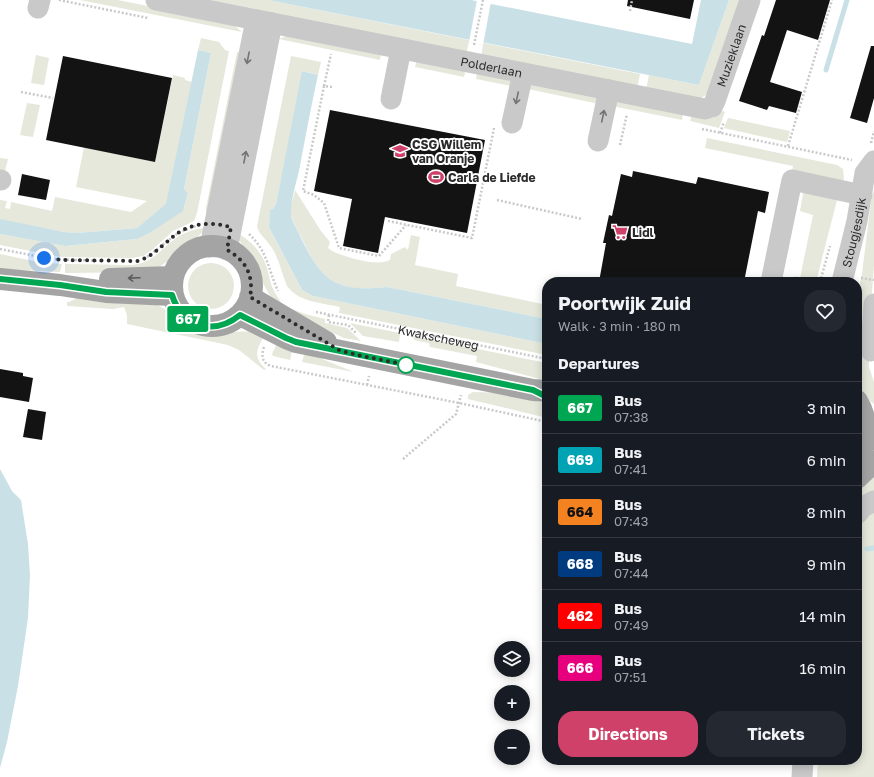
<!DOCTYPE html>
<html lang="en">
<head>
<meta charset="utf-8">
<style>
	body { margin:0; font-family:"Golos Text",sans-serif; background:#242831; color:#f1f3f6; height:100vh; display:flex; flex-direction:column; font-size:15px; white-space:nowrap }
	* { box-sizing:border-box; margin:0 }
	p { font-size:13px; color:#9ea1a6 }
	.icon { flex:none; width:22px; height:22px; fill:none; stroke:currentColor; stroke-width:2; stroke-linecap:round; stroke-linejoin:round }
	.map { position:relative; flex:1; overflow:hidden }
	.sheet { position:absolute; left:542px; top:277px; width:320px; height:488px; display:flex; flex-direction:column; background:#171b24; border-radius:16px; box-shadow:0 2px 10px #0003 }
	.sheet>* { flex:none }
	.badge { padding:0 8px; border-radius:3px; font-size:14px; line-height:26px }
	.fabs { position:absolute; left:494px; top:641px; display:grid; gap:8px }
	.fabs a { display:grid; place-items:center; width:36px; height:36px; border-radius:50%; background:#171b24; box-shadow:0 2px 10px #0003; font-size:20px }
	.you { position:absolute; width:20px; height:20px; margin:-10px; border:3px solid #fff; border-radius:50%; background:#1a73e8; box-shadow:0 0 0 6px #1a73e833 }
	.map>.badge { position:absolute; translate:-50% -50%; box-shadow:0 0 0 2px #fff }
	h2 { padding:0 16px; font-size:15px; line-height:36px }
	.round { display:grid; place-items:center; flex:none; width:42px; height:42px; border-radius:16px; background:#242831 }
	.head { display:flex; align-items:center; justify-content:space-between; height:68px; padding:0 16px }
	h1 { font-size:19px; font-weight:700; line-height:30px }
	.cta { display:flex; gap:8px; margin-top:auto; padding:8px 16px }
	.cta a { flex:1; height:46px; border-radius:16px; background:#d04169; color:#fff; font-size:16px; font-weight:700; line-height:46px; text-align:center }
	.cta a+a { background:#242831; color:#f1f3f6 }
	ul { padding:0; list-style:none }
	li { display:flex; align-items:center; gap:12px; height:52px; padding:0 16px; border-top:1px solid #363941 }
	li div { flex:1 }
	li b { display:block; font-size:15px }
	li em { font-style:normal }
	li .badge { min-width:44px; font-weight:700; text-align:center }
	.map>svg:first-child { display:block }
	.green { fill:#e5e8db }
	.water { fill:#c9e1e6 }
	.pier { fill:#fff }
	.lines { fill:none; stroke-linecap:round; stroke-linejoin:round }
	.stream { stroke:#c9e1e6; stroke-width:5 }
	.building { fill:#131313 }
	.path { stroke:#c9c9c9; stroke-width:2.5; stroke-dasharray:2 2; stroke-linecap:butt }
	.minor { stroke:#c9c9c9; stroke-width:21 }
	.major { stroke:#a4a4a4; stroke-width:22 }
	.oneway { stroke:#737373 }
	.oneway2 { stroke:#5c5c5c }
	.line-casing { stroke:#fff; stroke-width:9 }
	.line { stroke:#00a651; stroke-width:6 }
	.walk { stroke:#2c2c2c; stroke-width:4; stroke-dasharray:0 7.2 }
	.stop-dot { fill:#fff; stroke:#00a651; stroke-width:2 }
	.labels { text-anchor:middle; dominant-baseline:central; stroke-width:4; stroke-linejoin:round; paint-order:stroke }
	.street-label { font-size:12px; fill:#2c2c2c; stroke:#fff }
	.poi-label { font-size:12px; font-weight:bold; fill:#2c2c2c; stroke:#fff; text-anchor:start }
</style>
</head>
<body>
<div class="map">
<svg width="874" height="777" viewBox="0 0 874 777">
	<rect width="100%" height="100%" fill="#fff"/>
	<path class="green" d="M80,0h38l110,22 6,3 8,7z
		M193,0h75l372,74 -3,15 -156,-32 2,-12 -14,-3 -3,12z
		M729,0h13l-35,94 -7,5 -54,-9 3,-15 50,10z
		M289,35l92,17 -1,8 -101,-21z
		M201,38l18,4 6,8 4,1 -32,162 -3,8 -21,10 -21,19 -9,6 -11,2 -71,-1 -61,-12v-11l65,12 72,-7 11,-5 36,-26 4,-15 -4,-4 27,-136 -13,-3z
		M237,52l7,2 -38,162v-8z
		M36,55l13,3 -5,27 -13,-2z
		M291,56l30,6 -3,13 -15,-4 -27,133 -3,5 -3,2 -1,16 33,63 11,6 234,48v11l-208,-42 1,-6c-18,-4 -42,-5 -53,-21 -6,-14 -8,-30 -18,-42 -4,-6 -11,-11 -12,-18z
		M417,59l49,10 -2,8 -49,-10z
		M477,72l34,9v5l-35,-7z
		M173,75l12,3v2l7,2 -25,122 -30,24 -61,5 -12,-1 -64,-12v-20l7,1 -2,7 5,1 1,-7 41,9 3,-14 76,15 16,-11 -71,-14 8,-40 71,15z
		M532,84l64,11 3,9 -71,-15z
		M619,99l64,13 -1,8 -70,-14z
		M27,103l13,2 -7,32 -13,-2z
		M720,110l5,2 -6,16 -29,-7 2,-7 21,4 3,-2z
		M728,118l62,13 -3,11 -63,-14z
		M707,138l130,27 6,4 1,10 -2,2 -50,-9 1,-6 -88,-18z
		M0,158l8,1 -4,16 -4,-1z
		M874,189v76l-6,83h-11v-52l5,-22 9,-73z
		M295,190l26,41 9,11 -2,6 4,3c13,6 45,16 58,9l1,-6 14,-7 3,3 3,-15 9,2 -5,28 43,9 -2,12 91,19v14l-160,-32c-45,5 -63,-2 -83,-44 -3,-7 -12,-22 -13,-28 -2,-7 3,-18 4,-25z
		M805,192l33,4 -22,86h-23l2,-6 5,2 13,-63 -13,-4 3,-17z
		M209,227l-37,31 -20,14 -87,1v-9l68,1c22,-3 29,-18 46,-29 9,-5 20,-8 30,-9z
		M235,232c15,7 27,20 32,36 2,7 3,15 6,21 3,7 8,10 8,16l-5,2z
		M0,254l38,8 24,2 -2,8 -60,-3z
		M188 286a23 23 0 1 1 46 0a23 23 0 1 1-46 0Z
		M79,297l67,2 28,15 11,11 9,4 14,4 48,-2 9,4c-8,13 -13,22 1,34l-2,1 -25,-20 -11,-5 -101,-21v-9l-3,-8 -11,2 -46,-3v-4h2z
		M292,309l13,5 20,5v4l22,5 14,13 -17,-3 -54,-25z
		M350,323l50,10 -1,9 -36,-6z
		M413,336l134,27v18l-71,-19 1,-6 -47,-9 -1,-4 -15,-3z
		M278,341l15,6 -3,13 -17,-4 -1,-2z
		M305,352l49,20 -52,-10z
		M857,354l12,1v12l5,15v22l-13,-9 -4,-6z
		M473,392l31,1 43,11v14l-79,-19v-4z
		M874,472v20l-17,10v-15z
		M874,505v272h-57l1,-17h39v-239z"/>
	<path class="water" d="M268,0h203l221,44 9,-44h28l-30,85z
		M198,50l13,3 -27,136 4,4 -5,18 -35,23 -11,5 -72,7 -65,-12v-15l64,13 12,1 61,-5 29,-24z
		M302,71l16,4c-7,32 -13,64 -19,96 -3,13 -8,28 -8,42 -1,6 8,19 10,25 22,45 36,54 86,49l160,32v25l-234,-48 -11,-6 -33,-63 1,-17 3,-1 3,-5z
		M0,469l12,22 9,9 7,44 2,31 -2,43 -10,68 -11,56 -7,26z"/>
	<path class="pier" d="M477,0l14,2 -8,43 -14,-3z"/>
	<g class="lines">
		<path class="stream" d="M826,70l21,-70
			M867,549l7,-1"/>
	</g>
	<path class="building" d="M628,0h66l-4,19 -63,-13z
		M776,0h54l-12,40 -31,-10 -17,52 32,10 -6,21 -27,-7 -2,4 -28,-9 23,-66 2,1z
		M871,46h3v52l-7,25 -17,-5z
		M63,56l109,22 -17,84 -109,-22z
		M330,110l155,30 -18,93 -82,-16 -7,36 -35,-7 9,-47 -38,-8z
		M633,171l63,13 2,-7 71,15 -4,21 -7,-2 -14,71h-145l7,-39h-3l6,-28 3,1 9,-42 11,3z
		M22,174l28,6 -4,20 -28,-5z
		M0,369l23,4v3l10,2 -4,24 -29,-5z
		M28,409l18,3 -4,28 -19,-3z"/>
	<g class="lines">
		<g class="path">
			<path d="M59,0l89,18"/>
			<path d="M630,11l2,-11"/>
			<path d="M474,45l9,-45"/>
			<path d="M324,86l7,-32"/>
			<path d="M332,87l-8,-1 -21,105 11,4 10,8 15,45 40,8 27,-31"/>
			<path d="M21,92l32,6"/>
			<path d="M702,129l150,31"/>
			<path d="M720,133l4,-11"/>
			<path d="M871,143l3,-12"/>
			<path d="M620,145l7,-31"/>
			<path d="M788,146l44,-146"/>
			<path d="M497,200l85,19"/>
			<path d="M388,221l84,17 22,-110"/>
			<path d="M249,234c19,18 19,35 29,57"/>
			<path d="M0,249l51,10 52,2"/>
			<path d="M147,257l31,-24 18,-7"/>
			<path d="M861,278l13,2"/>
			<path d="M820,282l10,-36"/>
			<path id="s1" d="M316,312l231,47"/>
			<path d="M329,315l-1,7 20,3 9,9"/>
			<path d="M264,347c-3,9 -2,16 7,19l188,37 88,19"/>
			<path d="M367,385l2,-9"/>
			<path d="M403,459l53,-45 5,-19"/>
		</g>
		<g class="minor">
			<path id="s2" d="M156,0l549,109 7,-2 3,-6 35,-101"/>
			<path d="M38,8l2,-8"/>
			<path d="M391,99l10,-50"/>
			<path d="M512,123l11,-50"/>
			<path d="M598,141l11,-51"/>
			<path d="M0,180h1"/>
			<path d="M210,247l46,-227"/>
			<path d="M227,250l45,-227"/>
			<path d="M771,282l21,-102 70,15"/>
			<path id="s3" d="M842,282l15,-61 8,-48 9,-12"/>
			<path d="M871,351l3,-47"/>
			<path d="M857,514l6,-7 11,-6"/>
			<path d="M802,777l1,-17"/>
		</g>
		<path class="major" d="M172 286a40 40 0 1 1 80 0a40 40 0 1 1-80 0Z
			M0,279l60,6 46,7 66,3
			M110,279l63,-2
			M250,297l76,45
			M240,315l46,23 10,4 237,48 14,1
			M857,401c11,18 12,41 0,60
			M857,478l17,-16"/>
	</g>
	<defs><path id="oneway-shaft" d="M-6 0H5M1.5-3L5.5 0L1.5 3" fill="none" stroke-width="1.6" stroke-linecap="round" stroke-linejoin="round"/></defs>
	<g class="oneway">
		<use href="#oneway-shaft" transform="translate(248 58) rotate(101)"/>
		<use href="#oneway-shaft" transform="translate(517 98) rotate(102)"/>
		<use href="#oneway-shaft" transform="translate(603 116) rotate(-78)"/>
		<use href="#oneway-shaft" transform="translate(245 157) rotate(-79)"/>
	</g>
	<use class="oneway2" href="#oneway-shaft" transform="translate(134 278) rotate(178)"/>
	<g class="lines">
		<defs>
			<path id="line" d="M0,279l60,6 46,7 66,3c10,32 42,41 68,20l46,23 10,4 237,48 14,7"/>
		</defs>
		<use href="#line" class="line-casing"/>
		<use href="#line" class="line"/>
		<path class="walk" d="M44,258l19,2 74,1c13,-3 21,-12 31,-20 19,-18 38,-20 63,-14l-4,23c19,10 27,26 23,47l89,53 18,5 50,10h-1"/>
	</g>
	<defs>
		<symbol id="school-bare" viewBox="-9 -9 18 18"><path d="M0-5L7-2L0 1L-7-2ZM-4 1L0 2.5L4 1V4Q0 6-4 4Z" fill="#d04169" stroke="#fff" stroke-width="2.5" paint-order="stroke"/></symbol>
		<symbol id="stadium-bare" viewBox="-9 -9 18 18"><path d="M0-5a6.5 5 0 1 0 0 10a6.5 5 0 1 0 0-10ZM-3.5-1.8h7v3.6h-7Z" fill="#d04169" stroke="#fff" stroke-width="2.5" paint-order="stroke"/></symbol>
		<symbol id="supermarket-bare" viewBox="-9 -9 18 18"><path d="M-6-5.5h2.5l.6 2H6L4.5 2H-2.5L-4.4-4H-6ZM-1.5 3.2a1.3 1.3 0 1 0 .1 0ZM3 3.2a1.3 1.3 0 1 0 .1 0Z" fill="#d04169" stroke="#fff" stroke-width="2.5" paint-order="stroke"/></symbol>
	</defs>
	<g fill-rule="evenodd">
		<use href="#school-bare" x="389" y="140" width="22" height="22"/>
		<use href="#stadium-bare" x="425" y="166" width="22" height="22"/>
		<use href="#supermarket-bare" x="609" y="221" width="22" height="22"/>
	</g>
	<circle class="stop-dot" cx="406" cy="365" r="8"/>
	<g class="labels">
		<g class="street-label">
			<text stroke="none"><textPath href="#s2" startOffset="622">Muzieklaan</textPath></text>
			<text stroke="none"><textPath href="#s2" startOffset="342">Polderlaan</textPath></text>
			<text stroke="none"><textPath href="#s3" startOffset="51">Stougjesdijk</textPath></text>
			<text stroke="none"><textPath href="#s1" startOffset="125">Kwakscheweg</textPath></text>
		</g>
		<g class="poi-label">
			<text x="412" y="144">CSG Willem<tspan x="412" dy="14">van Oranje</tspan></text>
			<text x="448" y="177">Carla de Liefde</text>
			<text x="632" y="232">Lidl</text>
		</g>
	</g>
</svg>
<div class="fabs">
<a><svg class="icon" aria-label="layers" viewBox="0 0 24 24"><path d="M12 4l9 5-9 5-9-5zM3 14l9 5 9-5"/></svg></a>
<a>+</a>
<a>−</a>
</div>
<div class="you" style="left:44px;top:258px"></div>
<b class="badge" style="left:188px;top:319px;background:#00a651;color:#fff">667</b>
<section class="sheet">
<div class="head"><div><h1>Poortwijk Zuid</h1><p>Walk · 3 min · 180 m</p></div><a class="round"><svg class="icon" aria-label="heart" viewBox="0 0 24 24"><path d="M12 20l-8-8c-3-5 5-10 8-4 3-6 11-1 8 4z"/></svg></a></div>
<h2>Departures</h2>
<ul>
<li><span class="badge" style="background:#00a651;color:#fff">667</span><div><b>Bus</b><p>07:38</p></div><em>3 min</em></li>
<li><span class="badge" style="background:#00a3b4;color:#fff">669</span><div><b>Bus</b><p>07:41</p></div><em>6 min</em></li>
<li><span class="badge" style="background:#f58220;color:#111">664</span><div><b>Bus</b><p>07:43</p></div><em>8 min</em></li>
<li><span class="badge" style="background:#003b80;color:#fff">668</span><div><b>Bus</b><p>07:44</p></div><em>9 min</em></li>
<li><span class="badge" style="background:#f00;color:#fff">462</span><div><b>Bus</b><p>07:49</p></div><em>14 min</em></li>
<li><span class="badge" style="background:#e6007e;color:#fff">666</span><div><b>Bus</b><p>07:51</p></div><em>16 min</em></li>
</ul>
<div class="cta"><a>Directions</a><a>Tickets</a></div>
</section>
</div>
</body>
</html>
